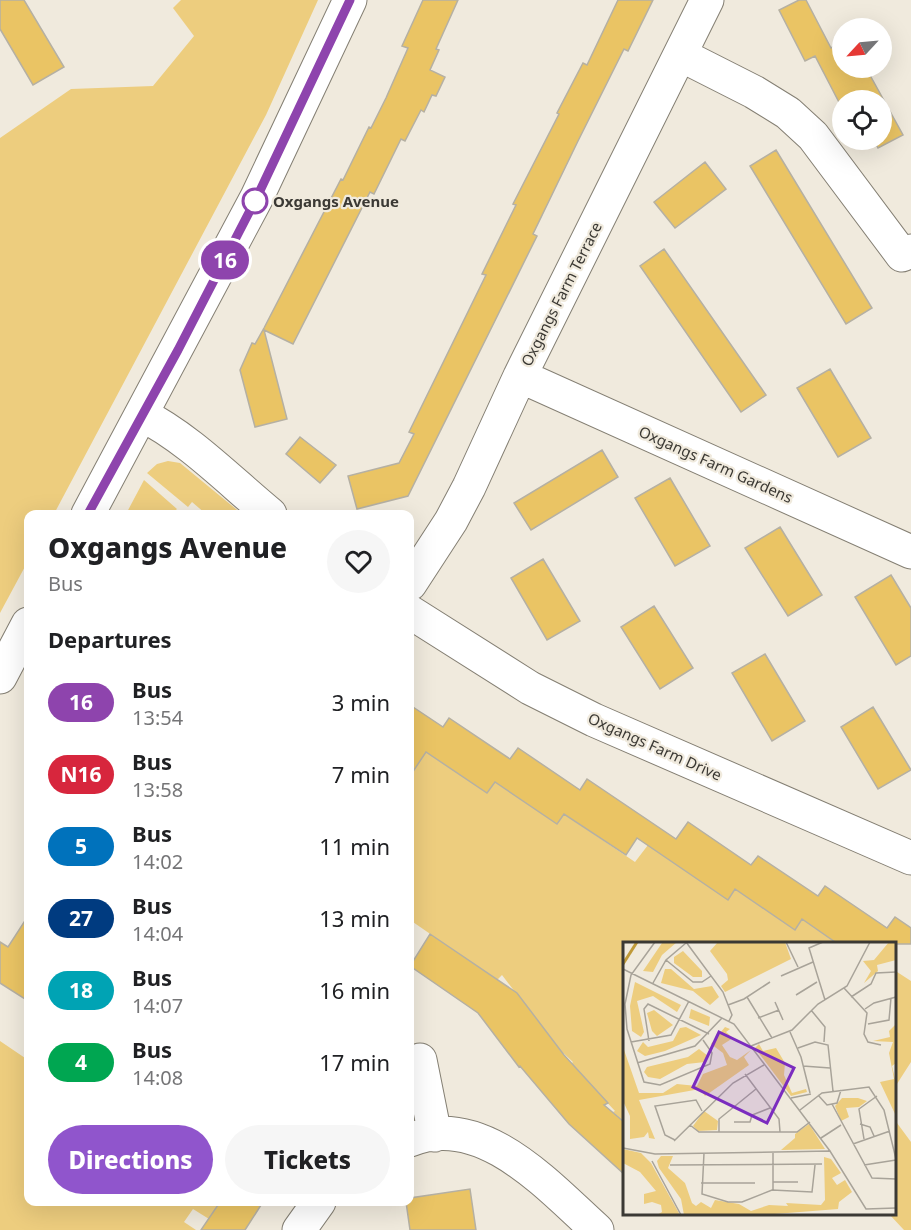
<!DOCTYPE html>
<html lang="en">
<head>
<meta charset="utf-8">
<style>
	body { margin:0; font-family:"Noto Sans",sans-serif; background:#f6f6f6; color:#202124; height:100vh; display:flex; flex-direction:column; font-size:22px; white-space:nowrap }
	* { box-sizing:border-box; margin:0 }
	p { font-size:20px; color:#757577 }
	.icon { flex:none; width:33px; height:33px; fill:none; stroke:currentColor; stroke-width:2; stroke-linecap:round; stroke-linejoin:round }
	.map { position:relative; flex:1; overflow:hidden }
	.drawer { position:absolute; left:24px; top:510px; width:390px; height:696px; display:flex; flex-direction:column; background:#fff; border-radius:12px; box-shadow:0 6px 24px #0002 }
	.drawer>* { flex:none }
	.badge { padding:0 12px; border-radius:20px; font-size:21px; line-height:39px }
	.needle { width:39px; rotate:244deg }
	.tools { position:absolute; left:832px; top:18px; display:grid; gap:12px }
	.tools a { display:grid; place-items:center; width:60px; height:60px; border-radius:50%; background:#fff; box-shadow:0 6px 24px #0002; font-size:30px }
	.map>.badge { position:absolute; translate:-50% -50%; box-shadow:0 0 0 3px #fff }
	h2 { padding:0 24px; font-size:22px; line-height:54px }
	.round { display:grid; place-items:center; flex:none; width:63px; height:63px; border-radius:32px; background:#f6f6f6 }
	.headline { display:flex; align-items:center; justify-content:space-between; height:102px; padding:0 24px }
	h1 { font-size:28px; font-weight:800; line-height:45px }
	.cta { display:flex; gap:12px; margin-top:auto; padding:12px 24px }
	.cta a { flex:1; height:69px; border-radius:36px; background:#9055cc; color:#fff; font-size:24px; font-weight:800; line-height:69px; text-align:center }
	.cta a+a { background:#f6f6f6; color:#202124 }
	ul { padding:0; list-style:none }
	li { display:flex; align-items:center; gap:18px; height:72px; padding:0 24px }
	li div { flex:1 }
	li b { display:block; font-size:22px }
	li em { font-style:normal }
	li .badge { min-width:66px; font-weight:700; text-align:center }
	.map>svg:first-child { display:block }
	.green { fill:#edcd7e }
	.building { fill:#eac464; stroke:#b5b0a3; stroke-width:1.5 }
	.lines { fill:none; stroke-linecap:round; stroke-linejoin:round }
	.minor-casing { stroke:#847f73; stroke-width:35 }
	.minor { stroke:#fff; stroke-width:33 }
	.line-casing { stroke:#fff; stroke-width:14 }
	.line { stroke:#8e44ad; stroke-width:9 }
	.stop-dot { fill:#fff; stroke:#8e44ad; stroke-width:3 }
	.labels { text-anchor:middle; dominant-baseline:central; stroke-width:4.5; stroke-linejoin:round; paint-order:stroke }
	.stop-label { font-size:15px; font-weight:bold; fill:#3b3934; stroke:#f0eadd; text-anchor:start }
	.street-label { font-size:15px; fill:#3b3934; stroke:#f0eadd }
	.inset-river { fill:none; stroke:#c09a38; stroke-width:3 }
	.inset-road { fill:none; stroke:#a8a399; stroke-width:1.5 }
	.view { fill:#7b2cbf; fill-opacity:0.15; stroke:#7b2cbf; stroke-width:3 }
	.inset-edge { fill:none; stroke:#3b3934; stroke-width:3 }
</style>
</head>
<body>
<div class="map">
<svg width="911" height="1230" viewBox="0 0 911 1230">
	<rect width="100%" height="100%" fill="#f0eadd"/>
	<path class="green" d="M181,0h137l-52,115 -212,399h-26v47l-28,52v-475l71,-49 82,-3 41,-50 -21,-28z
		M168,461l12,2 62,51h-36l-14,-12 -4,5 -41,-34 10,-9z
		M144,480l33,29 -5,5h-46z
		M426,752l61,41 8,-11 62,42 7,-10 71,48 13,-17 80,54 7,-10 60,40 7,-10 36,24 -214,1v178l-11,-10 2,-1 -44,-47 2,-2 -14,-13 -57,-74 -5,5 -87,-60v-162l8,5z
		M894,970l17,11v81l-16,25z
		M0,1041l28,19v142h192l-11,17 -16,-10 -9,13 12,8h-196z
		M895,1122l2,1 14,19v88h-7l-15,-16h5z"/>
	<path class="building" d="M0,0h24l40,67 -31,18 -33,-56z
		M423,0h35l-22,49 3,1 -9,20 15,7 -9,19 -4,-1 -8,17 -3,-2 -16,31 -4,-2 -27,55 -4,-2 -77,152 -29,-14 23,89 -32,8 -15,-57 12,-27 3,1 9,-16 77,-149 2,1 26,-53 2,1 15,-30 22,-50 -6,-2z
		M618,0h35l-25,51 -4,-2 -46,92 -45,93 4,2 -129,260 -51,13 -9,-33 51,-13 15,-29 -5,-2 77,-157 -4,-1 34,-69 -3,-1 46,-90 -2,-1 26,-50 4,2z
		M799,0h7l25,48 12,-7v27h23l37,67 -25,13 -4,-8h8v-40h-39v10l-28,-54 -10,5 -26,-51z
		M776,150l96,158 -26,16 -96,-158z
		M705,162l21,27 -51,39 -21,-26z
		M664,249l102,146 -25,17 -101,-146z
		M830,369l41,69 -33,19 -41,-69z
		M300,437l36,28 -16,18 -34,-29z
		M602,450l16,27 -87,53 -17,-27z
		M670,478l40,68 -35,20 -40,-68z
		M780,527l42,68 -34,21 -43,-68z
		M543,559l37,62 -33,19 -36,-62z
		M891,575l20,33v48l-15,9 -41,-68z
		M654,606l39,62 -33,21 -39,-62z
		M765,654l40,67 -33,20 -40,-68z
		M410,705l33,22 6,-9 61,41 8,-11 62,42 7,-11 89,60 12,-17 63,43 7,-9 60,40 7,-10 62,42 8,-11 16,11v16h-73l-36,-25 -7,11 -60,-41 -7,11 -91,-62 -11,17 -62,-41 -7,10 -62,-42 -8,11 -61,-41 -16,24z
		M873,707l38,63 -33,19 -37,-62z
		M28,916v85l-28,-18v-41l8,5z
		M430,934l87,59 47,62 44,48 -4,2 20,17v52l-55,-50 -49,-58 -1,1 -41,-54 -68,-47z
		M470,1189l6,41h-66l-4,-28h4v-4z
		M220,1202h43l-18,28h-44z"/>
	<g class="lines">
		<defs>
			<path id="minor" d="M681,55l73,37 34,21 25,23 89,119 9,-4
				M520,376l391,176
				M142,415c45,22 89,67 128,99
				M88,514l169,-317 93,-197
				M410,584l41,-63 18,-34 51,-111 187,-376
				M410,612l120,76 64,32 317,138
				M0,677l28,-53
				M420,1060l15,75
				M410,1140c72,-30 139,47 187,90
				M299,1230l20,-28"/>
		</defs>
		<use href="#minor" class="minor-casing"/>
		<use href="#minor" class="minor"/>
	</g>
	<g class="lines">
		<defs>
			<path id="line" d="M88,514l90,-164 79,-153 93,-197"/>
		</defs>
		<use href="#line" class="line-casing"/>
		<use href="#line" class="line"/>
	</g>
	<circle class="stop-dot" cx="255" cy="201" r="12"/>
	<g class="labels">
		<g class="stop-label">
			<text x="273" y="201">Oxgangs Avenue</text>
		</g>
		<g class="street-label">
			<text transform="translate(561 294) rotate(-63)">Oxgangs Farm Terrace</text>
			<text transform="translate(716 464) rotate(24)">Oxgangs Farm Gardens</text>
			<text transform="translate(655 746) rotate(24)">Oxgangs Farm Drive</text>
		</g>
	</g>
	<g transform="translate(623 942)">
		<rect width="273" height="273" fill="#f0eadd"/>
		<path d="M54,0l-15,13 -9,17 -10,-1 19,-28zM95,0h67l6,17 -66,33 -4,-6 7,-6 -1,-6 -17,-23zM266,0h7v18l-19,5 1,6 -14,12 7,-12 -8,-10 11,-1zM60,9l19,20v6h-9l-19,-14v-6zM42,27h6l23,20 18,-3 7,11 -9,8 -17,-14 -32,-8zM12,40l46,23 -4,7 -24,-16 -16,5 7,31 -3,5 -9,-6 -2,-25zM68,67l19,8 -1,9 -20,-8zM31,68l19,15 -16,11 -5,-5 -5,-18zM273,82v39l-4,3 4,17v33l-16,-34 14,-3 -5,-26 4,-11 -20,-1 17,-4 -1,-6zM63,85l15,8 -36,16 -20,5 -8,-5 6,-9 5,5 25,-6 7,-13zM102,85l5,2 -4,3 7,6 -11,7 8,12 7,3 14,-10 -7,7 5,8 -44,31 -5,-7 -61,11 16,39 -6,-1 -1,-6 -4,5 -14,2v-23l-7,-15v-54l16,46h24l14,-9 20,2 6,-12 24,-9 -4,-12 -12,-9zM136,102l4,7 13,-3 9,15 -1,12 8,18 14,-4 1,3 -16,4 -36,-48zM76,107l9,7 -3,6 -18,2 -27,15 -12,-2 -4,-5 3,-5 41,-10zM219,156h16l9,3 -8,6 -13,1 3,9 -8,4 -6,-15zM81,169l14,10 -1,9 -19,1 -5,-5zM186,182l16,25 -44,1 14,-12v-4zM0,207l18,4 10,10 29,52h-23l5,-3 -1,-7 -9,-3 -8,2v-10l12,-3 -16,-19 -17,-9zM38,214h12l-5,12 17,15 7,20 4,3 5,-4 10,6 4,-8 24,4 12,7 18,-6 19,1 -2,-3 35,2 4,-5 -1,-43 7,2 10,14 -9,5 5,7 8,-5 7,12 -13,10 -1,7 -77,6h-77l-3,-16 -22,-31 -2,-7z" fill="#edcd7e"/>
		<path class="inset-river" d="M0,22l14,-22"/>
		<path class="inset-road" d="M32,0l-24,33 -6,29 2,25 17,53 16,3 50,-21 2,-11 -9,-13M63,0l37,50 9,23 -3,6M163,0l12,25M200,0l-14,6 16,52M43,18l27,22h9l9,-6M0,27l111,55 96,127M158,34l32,-14M30,41l13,-23 20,-17M221,46l23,25 -3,21 4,8 13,3M173,53l21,-13M124,55l25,41M228,55l20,-13 5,-11 20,-1M152,60l8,18M105,63l16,-6 26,-17M242,67l9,-6 22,-6M188,68l14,17 -1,15M135,76l21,-8M245,82l21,-4 2,-22M167,90l11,25 9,36M26,99l-5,-32 4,-5 61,30M8,100l40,-7 18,-34M128,104l41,-16 26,-26 29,-18 23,-44M175,106l17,-6 13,3 5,46M14,121l58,-17 27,-28M180,124l27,2M122,132l34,45 1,13M195,153l9,10 10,-2 4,-13M168,156l20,-4M209,162l40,74 24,1M177,168l22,-17 47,-6 15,23 12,49M111,180h16l2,-7 18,-7M237,182l10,3 4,9M67,183l9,7h98l13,-10M96,190v-13l37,-30M198,196l20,-13M241,197l-5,-30 18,-13M52,198l-10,-5 -10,-29 41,-6 6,11M51,199l59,-58 31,-18M230,202l37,-13M0,206l32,6 175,-3 36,58 30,-1M81,211l-2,41 26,8h14l30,-12 40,2 3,-27M150,211v37M29,219l29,54M47,223l152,-1M241,223l32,-5M150,240h25M78,241h54"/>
		<path class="view" d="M96,90l75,36 -27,55 -74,-36z"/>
		<rect width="273" height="273" class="inset-edge"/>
	</g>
</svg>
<div class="tools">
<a><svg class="needle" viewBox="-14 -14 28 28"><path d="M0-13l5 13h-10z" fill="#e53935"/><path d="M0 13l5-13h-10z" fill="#757577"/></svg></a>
<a><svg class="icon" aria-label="locate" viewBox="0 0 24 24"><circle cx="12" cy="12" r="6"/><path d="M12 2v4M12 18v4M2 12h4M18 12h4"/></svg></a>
</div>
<b class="badge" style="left:225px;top:260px;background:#8e44ad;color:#fff">16</b>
<section class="drawer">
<div class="headline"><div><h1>Oxgangs Avenue</h1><p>Bus</p></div><a class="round"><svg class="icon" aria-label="heart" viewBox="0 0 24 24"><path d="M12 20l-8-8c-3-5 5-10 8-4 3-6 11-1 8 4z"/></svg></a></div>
<h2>Departures</h2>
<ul>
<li><span class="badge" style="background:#8e44ad;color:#fff">16</span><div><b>Bus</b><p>13:54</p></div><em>3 min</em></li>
<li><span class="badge" style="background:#d7263d;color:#fff">N16</span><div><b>Bus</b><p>13:58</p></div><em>7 min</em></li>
<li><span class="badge" style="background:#0072bc;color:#fff">5</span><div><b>Bus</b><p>14:02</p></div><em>11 min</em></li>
<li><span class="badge" style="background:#003b80;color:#fff">27</span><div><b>Bus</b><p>14:04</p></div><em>13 min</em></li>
<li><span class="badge" style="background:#00a3b4;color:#fff">18</span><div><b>Bus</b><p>14:07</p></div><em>16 min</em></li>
<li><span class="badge" style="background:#00a651;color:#fff">4</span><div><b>Bus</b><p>14:08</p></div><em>17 min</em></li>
</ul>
<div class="cta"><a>Directions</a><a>Tickets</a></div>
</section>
</div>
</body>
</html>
